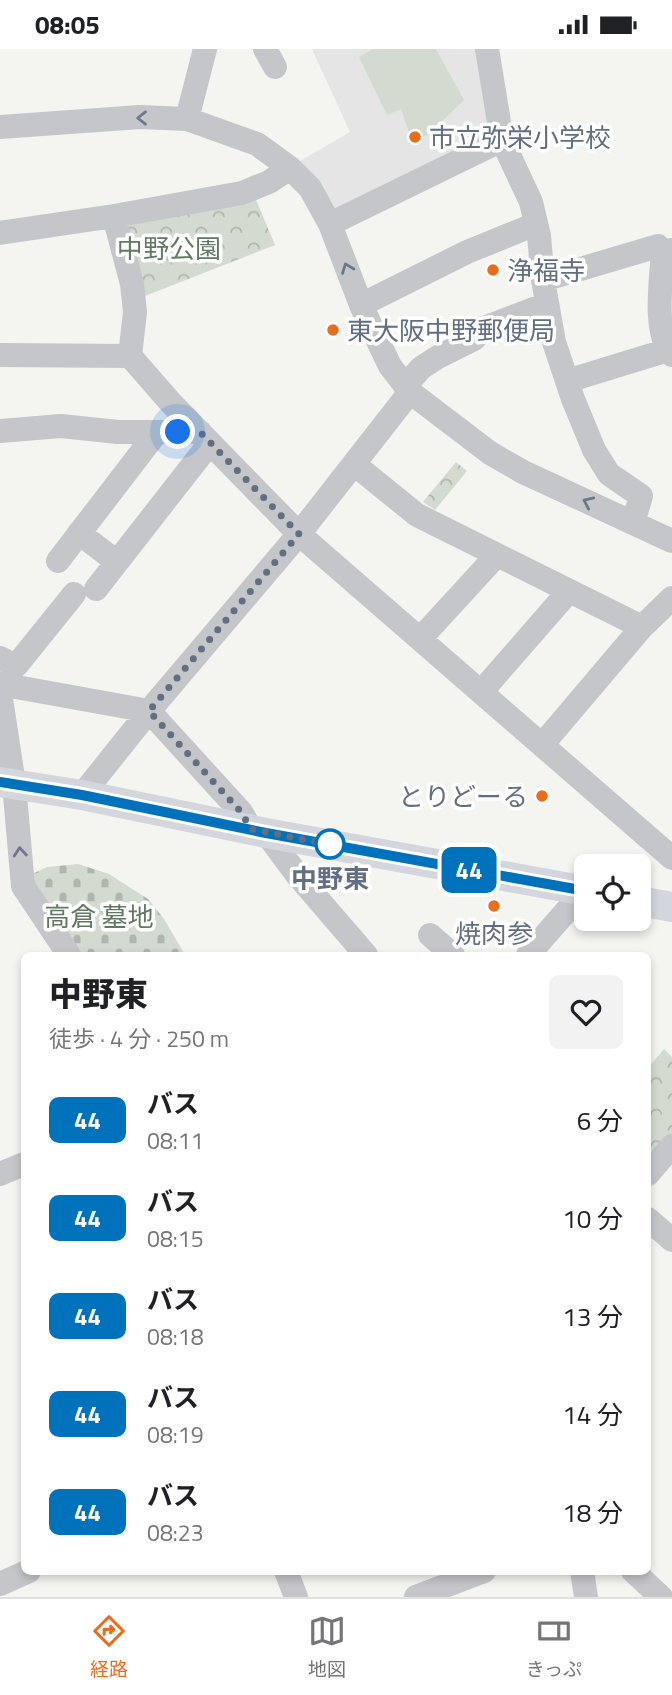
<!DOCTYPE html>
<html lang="ja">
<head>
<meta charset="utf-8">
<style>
	body { margin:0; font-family:"Titillium Web","Noto Sans JP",sans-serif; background:#f2f2f2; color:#202124; height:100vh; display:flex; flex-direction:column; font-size:26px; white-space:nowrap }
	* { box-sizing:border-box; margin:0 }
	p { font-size:23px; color:#757577 }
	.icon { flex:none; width:38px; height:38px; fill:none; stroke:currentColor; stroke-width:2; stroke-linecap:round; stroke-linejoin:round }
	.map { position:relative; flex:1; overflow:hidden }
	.drawer { position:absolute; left:21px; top:903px; width:630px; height:623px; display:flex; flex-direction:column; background:#fff; border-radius:10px; box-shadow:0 4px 10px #0003 }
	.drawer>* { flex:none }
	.badge { padding:0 14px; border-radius:10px; font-size:24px; line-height:46px }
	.controls { position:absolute; left:574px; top:805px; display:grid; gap:14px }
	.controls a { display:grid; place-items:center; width:77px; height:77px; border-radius:10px; background:#fff; box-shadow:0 4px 10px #0003; font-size:35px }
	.you { position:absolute; width:35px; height:35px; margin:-18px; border:5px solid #fff; border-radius:50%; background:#1a73e8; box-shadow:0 0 0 10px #1a73e833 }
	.map>.badge { position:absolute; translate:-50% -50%; box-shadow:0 0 0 4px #fff }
	.round { display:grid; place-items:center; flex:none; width:74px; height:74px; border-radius:10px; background:#f2f2f2 }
	.headline { display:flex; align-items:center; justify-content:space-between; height:119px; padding:0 28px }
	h1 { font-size:33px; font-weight:800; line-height:52px }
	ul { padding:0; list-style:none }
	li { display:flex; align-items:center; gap:21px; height:98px; padding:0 28px }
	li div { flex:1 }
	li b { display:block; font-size:26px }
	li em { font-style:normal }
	li .badge { min-width:77px; font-weight:700; text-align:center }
	.status { display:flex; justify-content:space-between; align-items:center; height:49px; padding:0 35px; background:#fff; direction:ltr }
	.status svg { height:19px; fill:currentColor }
	.menu { display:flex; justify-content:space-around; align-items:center; height:98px; border-top:2px solid #e0e0e0; background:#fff; font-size:19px; color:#757577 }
	.menu a { display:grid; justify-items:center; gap:4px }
	.menu .selected { color:#e96d1c }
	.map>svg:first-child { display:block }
	.built { fill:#e4e5e4 }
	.grass { fill:#d3dbd1 }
	.cemetery { fill:url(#cemetery-stones) }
	.park { fill:url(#park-crowns) }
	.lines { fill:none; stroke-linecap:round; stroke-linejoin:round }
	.minor { stroke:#c4c6ca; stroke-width:24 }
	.major { stroke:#d3d6dc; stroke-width:30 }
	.oneway { stroke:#6c7889 }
	.line-casing { stroke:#fff; stroke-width:16 }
	.line { stroke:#0072bc; stroke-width:10 }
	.walk { stroke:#626f82; stroke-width:7; stroke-dasharray:0 12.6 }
	.poi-dot { fill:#e96d1c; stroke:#fff; stroke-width:2.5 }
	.stop-dot { fill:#fff; stroke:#0072bc; stroke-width:3.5 }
	.labels { text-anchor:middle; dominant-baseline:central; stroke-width:7; stroke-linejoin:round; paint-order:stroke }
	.poi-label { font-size:26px; fill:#626f82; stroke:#fff; text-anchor:start }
	.park-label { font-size:26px; fill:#627961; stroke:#fff }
	.stop-label { font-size:26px; font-weight:bold; fill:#626f82; stroke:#fff }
</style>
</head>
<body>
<div class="status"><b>08:05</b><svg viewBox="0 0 49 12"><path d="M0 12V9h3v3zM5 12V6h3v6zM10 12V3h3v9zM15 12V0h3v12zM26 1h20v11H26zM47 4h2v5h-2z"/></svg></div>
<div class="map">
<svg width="672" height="1548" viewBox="0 0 672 1548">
	<defs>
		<pattern id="cemetery-stones" width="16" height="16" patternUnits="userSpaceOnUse" patternTransform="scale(1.75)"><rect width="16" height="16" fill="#d3dbd1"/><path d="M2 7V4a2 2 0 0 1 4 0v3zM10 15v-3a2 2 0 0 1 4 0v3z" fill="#afb6af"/></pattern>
		<pattern id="park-crowns" width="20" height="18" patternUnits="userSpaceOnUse" patternTransform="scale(1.75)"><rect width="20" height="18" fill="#d3dbd1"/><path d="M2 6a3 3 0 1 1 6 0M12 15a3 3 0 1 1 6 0" fill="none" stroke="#afb6af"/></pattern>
	</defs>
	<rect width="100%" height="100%" fill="#f4f4f0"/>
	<path class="built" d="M312,0h169l13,80 -8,13 -147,72 -19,-31 -20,-22 50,-29z"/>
	<path class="grass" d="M373,0h63l28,51 -35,34 -17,7 -11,-32 -14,6 -28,-58z"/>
	<path class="cemetery" d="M78,815l31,10 39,25 16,20 21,36h-107l-48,-80 17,-8z"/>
	<path class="park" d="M254,146l21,50 -130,51 -20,-62 6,-16z
		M456,413l11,9 -32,39 -12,-8z
		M664,1000l8,8v82l-24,28v-99z"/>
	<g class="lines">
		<path class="minor" d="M265,0l10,18
			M487,0l15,91 29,62 8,34 4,44 11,62 19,57 21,51 15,24 32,22 -8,27
			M187,70l18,-70
			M0,78l140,-10 47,2 70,25 33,24 20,20 20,36 31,81 29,61 20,26 80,61 33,19 149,69
			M114,167l18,68 3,28 -5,44
			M330,175l172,-84
			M0,184l114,-17 128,-23 27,-11 21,-14
			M663,203c-2,28 -10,81 9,103
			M543,231l115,-34 5,6 9,-2
			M361,256l106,-53 69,-28
			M0,306l130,1 41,47 128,131 373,324
			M567,332l101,-31
			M405,337l16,-18 17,-11 36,-18 10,-11 63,-24
			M0,382l61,-5 57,6h82
			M354,415l63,51 225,112
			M79,484l38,29
			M58,512l99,-129
			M96,540l114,-146
			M420,590l77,-84
			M0,609l16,8 58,-72
			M0,635l149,27 92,101 10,17
			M0,643l14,92 9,102 46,69
			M481,643l88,-101
			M542,696l100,-118 30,-29
			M82,746l67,-84 150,-177 111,-142
			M266,784l32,43 68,79
			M430,886l23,20
			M528,906l56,-64
			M0,1125l24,-10
			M648,1125l24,-28
			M648,1170l24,21
			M286,1522l10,26
			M582,1522l4,26
			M633,1522l28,26
			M0,1535l29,-13
			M416,1548l68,-26"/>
		<path class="major" d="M0,733l82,13 184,38 320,58
			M639,852l33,6"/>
	</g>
	<defs><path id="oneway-chevron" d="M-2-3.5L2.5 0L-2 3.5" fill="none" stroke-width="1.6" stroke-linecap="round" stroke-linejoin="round" transform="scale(1.75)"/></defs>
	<g class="oneway">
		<use href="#oneway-chevron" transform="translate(142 69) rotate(-180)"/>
		<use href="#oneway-chevron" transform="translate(347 219) rotate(-111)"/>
		<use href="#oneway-chevron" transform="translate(588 453) rotate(-155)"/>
		<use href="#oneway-chevron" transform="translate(20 803) rotate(-95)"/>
	</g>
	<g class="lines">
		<defs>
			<path id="line" d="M0,733l82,13 184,38 320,58"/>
		</defs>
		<use href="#line" class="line-casing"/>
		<use href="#line" class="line"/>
		<path class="walk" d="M178,383h22l99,102 -150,177 92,101 10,17 81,16 -2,-1"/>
	</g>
	<g class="poi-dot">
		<circle cx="415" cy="88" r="7"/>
		<circle cx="493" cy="221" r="7"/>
		<circle cx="333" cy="281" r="7"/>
		<circle cx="542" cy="747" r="7"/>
		<circle cx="494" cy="857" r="7"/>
	</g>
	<circle class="stop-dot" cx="330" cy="795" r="14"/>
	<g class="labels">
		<g class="poi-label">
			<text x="429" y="88">市立弥栄小学校</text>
			<text x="507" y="221">浄福寺</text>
			<text x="347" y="281">東大阪中野郵便局</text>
			<text x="528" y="747" text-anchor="end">とりどーる</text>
			<text x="494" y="884" text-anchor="middle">焼肉参</text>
		</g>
		<g class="park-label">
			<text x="169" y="199">中野公園</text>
			<text x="99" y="867">高倉 墓地</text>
		</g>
		<g class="stop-label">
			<text x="330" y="829">中野東</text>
		</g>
	</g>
</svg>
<div class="controls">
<a><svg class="icon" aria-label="locate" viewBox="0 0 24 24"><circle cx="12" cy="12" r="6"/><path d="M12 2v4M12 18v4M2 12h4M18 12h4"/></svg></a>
</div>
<div class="you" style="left:178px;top:383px"></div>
<b class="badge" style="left:469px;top:821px;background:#0072bc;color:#fff">44</b>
<section class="drawer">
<div class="headline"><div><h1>中野東</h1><p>徒歩 · 4 分 · 250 m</p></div><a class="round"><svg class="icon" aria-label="heart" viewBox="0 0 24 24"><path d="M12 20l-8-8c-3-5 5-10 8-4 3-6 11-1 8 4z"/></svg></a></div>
<ul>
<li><span class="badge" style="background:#0072bc;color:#fff">44</span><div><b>バス</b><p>08:11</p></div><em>6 分</em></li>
<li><span class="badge" style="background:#0072bc;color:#fff">44</span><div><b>バス</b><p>08:15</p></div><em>10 分</em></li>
<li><span class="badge" style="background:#0072bc;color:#fff">44</span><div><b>バス</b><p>08:18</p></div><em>13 分</em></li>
<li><span class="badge" style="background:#0072bc;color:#fff">44</span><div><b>バス</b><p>08:19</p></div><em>14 分</em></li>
<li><span class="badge" style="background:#0072bc;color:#fff">44</span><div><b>バス</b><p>08:23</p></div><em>18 分</em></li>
</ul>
</section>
</div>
<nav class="menu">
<a class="selected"><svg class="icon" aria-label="directions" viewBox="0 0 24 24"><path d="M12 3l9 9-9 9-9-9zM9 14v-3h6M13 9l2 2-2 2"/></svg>経路</a>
<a><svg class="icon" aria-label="map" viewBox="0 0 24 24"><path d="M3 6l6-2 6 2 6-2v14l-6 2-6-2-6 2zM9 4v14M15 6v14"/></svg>地図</a>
<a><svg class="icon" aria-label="tickets" viewBox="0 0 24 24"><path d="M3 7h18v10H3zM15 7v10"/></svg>きっぷ</a>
</nav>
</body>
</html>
